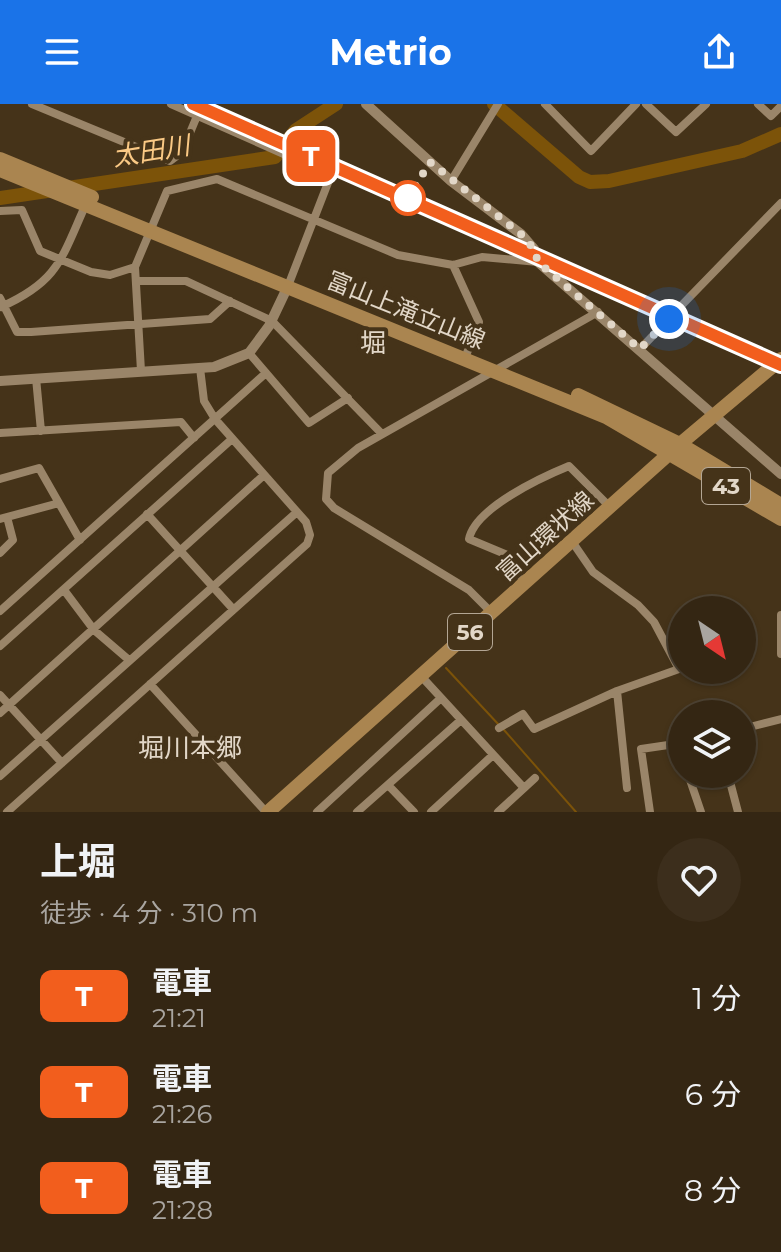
<!DOCTYPE html>
<html lang="ja">
<head>
<meta charset="utf-8">
<style>
	body { margin:0; font-family:Montserrat,"Noto Sans JP",sans-serif; background:#3c2e1c; color:#f1f3f6; height:100vh; display:flex; flex-direction:column; font-size:30px; white-space:nowrap }
	* { box-sizing:border-box; margin:0 }
	p { font-size:26px; color:#a9a5a0 }
	.icon { flex:none; width:44px; height:44px; fill:none; stroke:currentColor; stroke-width:2; stroke-linecap:round; stroke-linejoin:round }
	.map { position:relative; height:708px; overflow:hidden }
	.drawer { display:flex; flex-direction:column; background:#342613; flex:1 }
	.drawer>* { flex:none }
	.badge { padding:0 16px; border-radius:12px; font-size:28px; line-height:52px }
	.needle { width:52px; rotate:145deg }
	.controls { position:absolute; left:668px; top:492px; display:grid; gap:16px }
	.controls a { display:grid; place-items:center; width:88px; height:88px; border-radius:50%; background:#342613; box-shadow:0 2px 6px #0004,0 0 0 2px #4e4333; font-size:40px }
	.you { position:absolute; width:40px; height:40px; margin:-20px; border:6px solid #fff; border-radius:50%; background:#1a73e8; box-shadow:0 0 0 12px #1a73e833 }
	.map>.badge { position:absolute; translate:-50% -50%; box-shadow:0 0 0 4px #fff }
	.round { display:grid; place-items:center; flex:none; width:84px; height:84px; border-radius:42px; background:#3c2e1c }
	.overview { display:flex; align-items:center; justify-content:space-between; height:136px; padding:0 40px }
	h1 { font-size:38px; font-weight:700; line-height:60px }
	ul { padding:0; list-style:none }
	li { display:flex; align-items:center; gap:24px; height:96px; padding:0 40px }
	li div { flex:1 }
	li b { display:block; font-size:30px }
	li em { font-style:normal }
	li .badge { min-width:88px; font-weight:700; text-align:center }
	header { display:flex; justify-content:space-between; align-items:center; height:104px; padding:0 40px; background:#1a73e8; color:#fff; font-size:36px; font-weight:700 }
	.map>svg:first-child { display:block }
	.lines { fill:none; stroke-linecap:round; stroke-linejoin:round }
	.stream { stroke:#7c5309; stroke-width:2 }
	.river { stroke:#7c5309; stroke-width:14 }
	.minor { stroke:#9a8569; stroke-width:8 }
	.tertiary { stroke:#9a8569; stroke-width:10 }
	.primary { stroke:#aa8550; stroke-width:14 }
	.rail { stroke:#c7bbaa; stroke-width:2; stroke-dasharray:12 6; stroke-linecap:butt }
	.line-casing { stroke:#fff; stroke-width:18 }
	.line { stroke:#f25e1d; stroke-width:12 }
	.walk { stroke:#e2d7c8; stroke-width:8; stroke-dasharray:0 14.4 }
	.stop-dot { fill:#fff; stroke:#f25e1d; stroke-width:4 }
	.labels { text-anchor:middle; dominant-baseline:central; stroke-width:8; stroke-linejoin:round; paint-order:stroke }
	.shield { fill:#453319; stroke:#b3a694; stroke-width:2 }
	.shield-label { font-size:22px; font-weight:bold; fill:#e2d7c8 }
	.street-label { font-size:24px; fill:#e2d7c8; stroke:#453319 }
	.water-label { font-size:26px; font-style:italic; fill:#fac985; stroke:#453319 }
	.neighbourhood-label { font-size:26px; fill:#e2d7c8; stroke:#453319 }
</style>
</head>
<body>
<header><svg class="icon" aria-label="menu" viewBox="0 0 24 24"><path d="M4 6h16M4 12h16M4 18h16"/></svg>Metrio<svg class="icon" aria-label="share" viewBox="0 0 24 24"><path d="M12 15V3M7 8l5-5 5 5M5 13v7h14v-7"/></svg></header>
<div class="map">
<svg width="781" height="708" viewBox="0 0 781 708">
	<rect width="100%" height="100%" fill="#453319"/>
	<g class="lines">
		<path class="stream" d="M446,564l53,57
			M504,626l72,82"/>
		<path class="river" d="M494,0l85,73 11,5 19,-1 133,-30 39,-17
			M0,94l275,-41 21,-27 40,-26"/>
		<path class="minor" d="M32,0l138,57 12,-9 15,-36
			M171,0l160,71 -43,111
			M545,0l46,47 45,-47
			M646,0l30,28 30,-28
			M758,0l13,12 10,-10
			M451,77l47,-77
			M0,107l22,-1 18,41 51,21 19,3 25,-8 32,-76 50,-12 181,76 55,10 29,-8 56,5
			M453,161l26,57 -14,36
			M135,163l6,104
			M136,177h50l86,40 110,113
			M0,194l17,34h14l179,-13 20,-18
			M1,203c58,-26 60,-48 85,-103
			M677,206l104,-107
			M640,245l29,-30
			M249,249l60,70 39,-25
			M36,274l5,53
			M0,329l181,-11 13,16
			M0,375l39,-11 41,72
			M147,410l86,95
			M0,415l59,-16
			M0,449l13,-13 -6,-23
			M524,479l-14,-27 -41,-17c6,-31 73,-62 100,-73l41,41
			M64,486l30,40 35,30
			M0,507l266,-238
			M492,509l-23,-23 -135,-82 -8,-9 2,-26 30,-25 240,-136
			M781,511v39
			M0,542l232,-207
			M421,572l103,112
			M150,580l116,128
			M617,587l10,97
			M0,591l62,68
			M0,609l264,-238
			M499,624l24,-14 11,15 83,-38 62,-22 -25,-47 -16,-17 -45,-33 -22,-32
			M742,625l39,-10
			M688,670l13,38
			M728,670l10,38
			M0,672l297,-264
			M388,681l26,27
			M7,708l300,-268 3,-9 -4,-13 -91,-103 -11,-18 -4,-33
			M317,708l124,-114
			M357,708l104,-92
			M431,708l62,-57
			M498,708l37,-34
			M650,708l-9,-63 34,-5 7,16"/>
		<path class="tertiary" d="M366,0l85,77 70,53 13,15 4,13 243,212
			M0,277l214,-14 35,-14 20,-27 19,-40"/>
		<path class="primary" d="M0,55l92,38
			M0,66l606,247 175,102
			M578,291l102,49 101,61
			M268,708l412,-368 101,-85"/>
		<path class="rail" d="M193,0l588,261"/>
	</g>
	<g class="lines">
		<defs>
			<path id="line" d="M193,0l588,261"/>
		</defs>
		<use href="#line" class="line-casing"/>
		<use href="#line" class="line"/>
		<path class="walk" d="M408,94l22,-36 91,72 13,15 4,13 102,87 29,-30"/>
	</g>
	<circle class="stop-dot" cx="408" cy="94" r="16"/>
	<g class="labels">
		<g class="shield">
			<rect x="702" y="364" width="48" height="36" rx="6"/>
			<rect x="448" y="510" width="44" height="36" rx="6"/>
		</g>
		<g class="shield-label">
			<text x="726" y="382">43</text>
			<text x="470" y="528">56</text>
		</g>
		<g class="street-label">
			<text transform="translate(406 206) rotate(22)">富山上滝立山線</text>
			<text transform="translate(545 432) rotate(-42)">富山環状線</text>
		</g>
		<g class="water-label">
			<text transform="translate(151 47) rotate(-9)">太田川</text>
		</g>
		<g class="neighbourhood-label">
			<text x="373" y="239">堀</text>
			<text x="190" y="644">堀川本郷</text>
		</g>
	</g>
</svg>
<div class="controls">
<a><svg class="needle" viewBox="-14 -14 28 28"><path d="M0-13l5 13h-10z" fill="#e53935"/><path d="M0 13l5-13h-10z" fill="#a9a5a0"/></svg></a>
<a><svg class="icon" aria-label="layers" viewBox="0 0 24 24"><path d="M12 4l9 5-9 5-9-5zM3 14l9 5 9-5"/></svg></a>
</div>
<div class="you" style="left:669px;top:215px"></div>
<b class="badge" style="left:311px;top:52px;background:#f25e1d;color:#fff">T</b>
</div>
<section class="drawer">
<div class="overview"><div><h1>上堀</h1><p>徒歩 · 4 分 · 310 m</p></div><a class="round"><svg class="icon" aria-label="heart" viewBox="0 0 24 24"><path d="M12 20l-8-8c-3-5 5-10 8-4 3-6 11-1 8 4z"/></svg></a></div>
<ul>
<li><span class="badge" style="background:#f25e1d;color:#fff">T</span><div><b>電車</b><p>21:21</p></div><em>1 分</em></li>
<li><span class="badge" style="background:#f25e1d;color:#fff">T</span><div><b>電車</b><p>21:26</p></div><em>6 分</em></li>
<li><span class="badge" style="background:#f25e1d;color:#fff">T</span><div><b>電車</b><p>21:28</p></div><em>8 分</em></li>
</ul>
</section>
</body>
</html>
